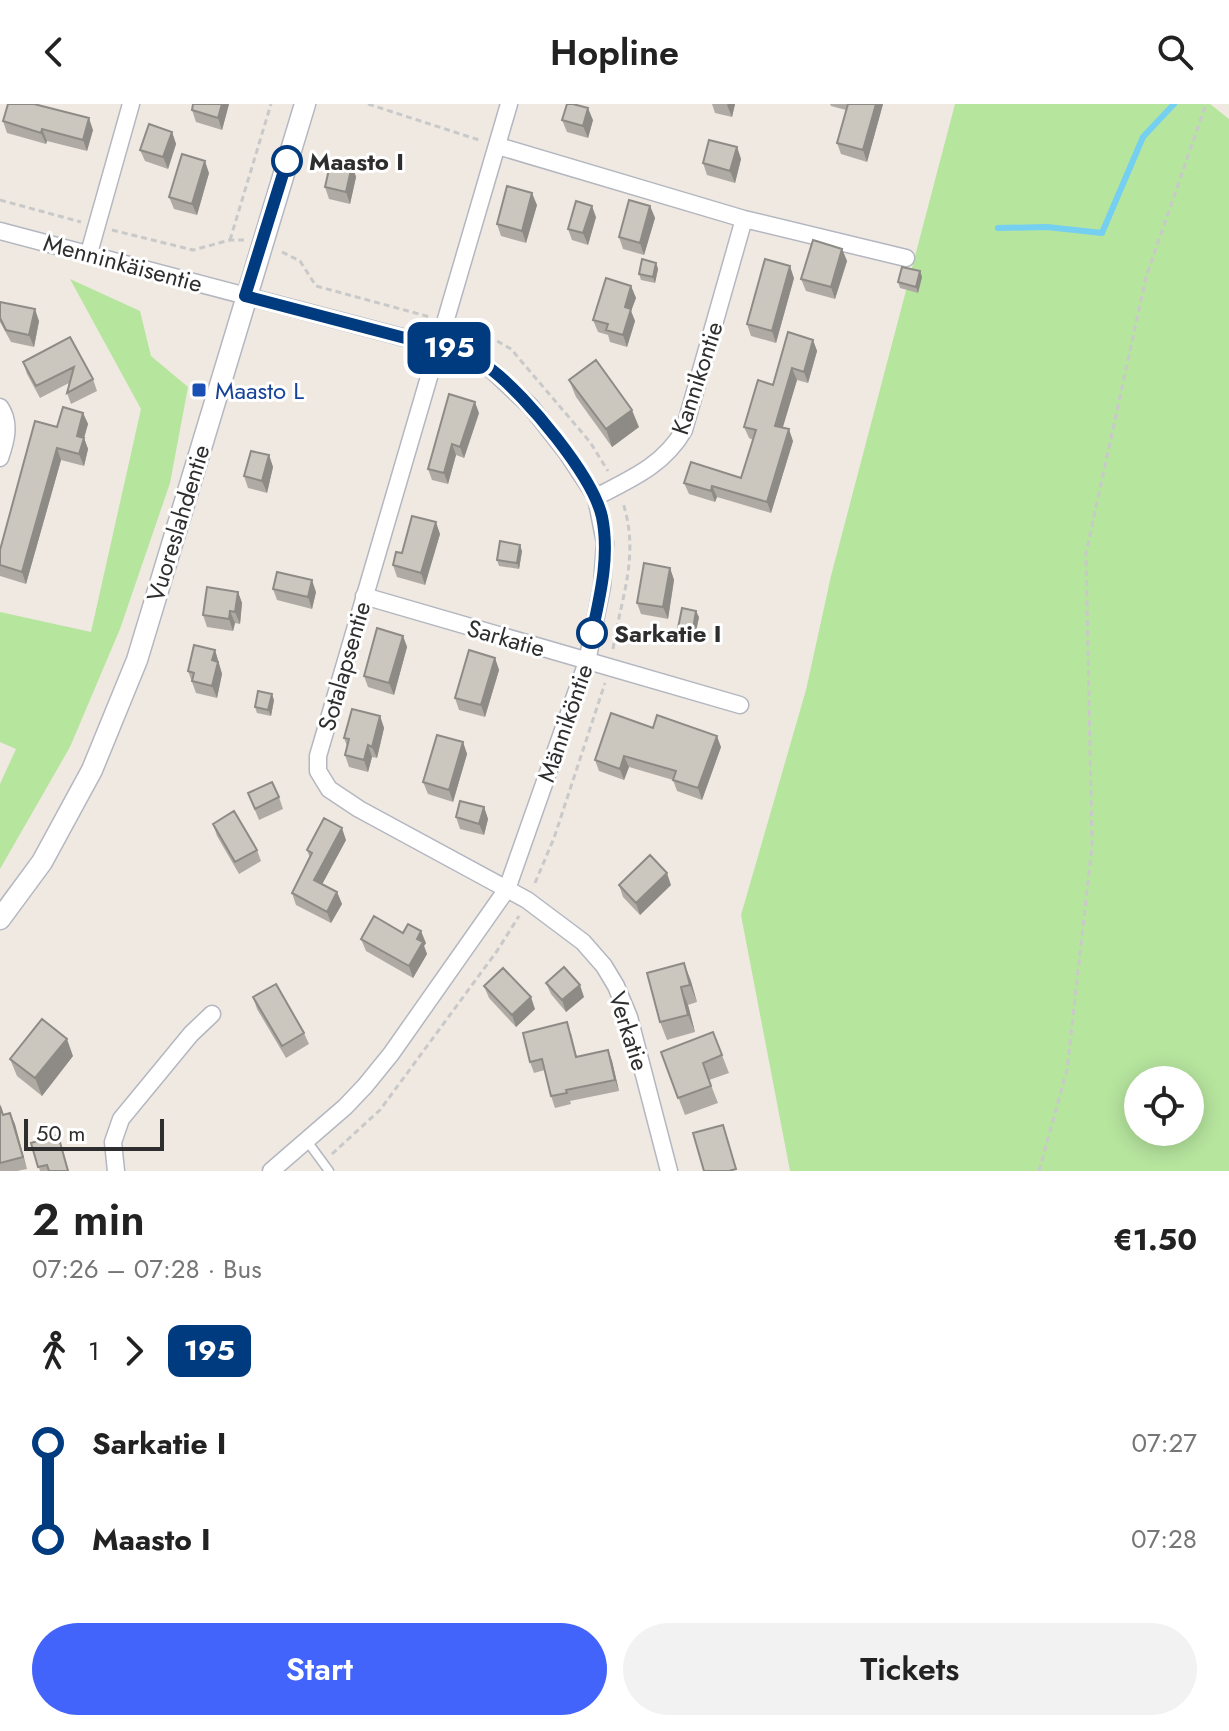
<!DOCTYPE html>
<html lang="en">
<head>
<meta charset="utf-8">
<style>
	body { margin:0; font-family:Jost,sans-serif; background:#f2f2f2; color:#222; height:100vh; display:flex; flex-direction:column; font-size:30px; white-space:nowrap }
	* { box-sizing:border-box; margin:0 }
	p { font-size:26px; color:#767676 }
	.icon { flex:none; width:44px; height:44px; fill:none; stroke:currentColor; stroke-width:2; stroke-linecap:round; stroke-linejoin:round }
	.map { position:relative; height:1067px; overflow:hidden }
	.side { display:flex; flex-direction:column; background:#fff; flex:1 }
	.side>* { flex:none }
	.badge { padding:0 16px; border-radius:12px; font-size:28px; line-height:52px }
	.fabs { position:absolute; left:1124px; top:962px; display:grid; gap:16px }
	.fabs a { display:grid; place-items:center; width:80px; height:80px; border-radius:50%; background:#fff; box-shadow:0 4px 20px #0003; font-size:40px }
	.scale { position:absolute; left:24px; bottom:20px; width:140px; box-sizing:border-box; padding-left:8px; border:4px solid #2e2e2e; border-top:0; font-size:22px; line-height:28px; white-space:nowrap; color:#2e2e2e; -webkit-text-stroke:6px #fff; paint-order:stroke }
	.map>.badge { position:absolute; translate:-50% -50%; box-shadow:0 0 0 4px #fff }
	.legs { display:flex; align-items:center; gap:12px; height:88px; padding:0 32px; font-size:26px }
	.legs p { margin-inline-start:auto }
	.headline { display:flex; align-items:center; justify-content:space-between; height:136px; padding:0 32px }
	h1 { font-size:44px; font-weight:600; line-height:60px }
	.button { display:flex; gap:16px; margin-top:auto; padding:16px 32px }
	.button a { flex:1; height:92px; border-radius:48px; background:#4264fb; color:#fff; font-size:32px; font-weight:600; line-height:92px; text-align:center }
	.button a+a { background:#f2f2f2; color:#222 }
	ul { padding:0 32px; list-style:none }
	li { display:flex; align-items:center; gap:28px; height:96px; font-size:30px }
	li i { display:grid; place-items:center; width:12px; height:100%; margin:0 10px; background:currentColor }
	li i::after { content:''; width:20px; height:20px; margin:-10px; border:6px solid; border-radius:50%; background:#fff }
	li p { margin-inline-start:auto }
	li:first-child i { background:linear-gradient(#0000 50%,currentColor 0) }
	li:last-child i { background:linear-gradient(currentColor 50%,#0000 0) }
	header { display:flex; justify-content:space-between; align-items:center; height:104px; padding:0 32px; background:#fff; font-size:36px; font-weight:600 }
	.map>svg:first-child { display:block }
	.green { fill:#b6e59e; fill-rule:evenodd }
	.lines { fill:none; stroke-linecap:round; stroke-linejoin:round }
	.stream { stroke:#75cff0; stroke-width:6 }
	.service-casing { stroke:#b4b7c1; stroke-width:11 }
	.minor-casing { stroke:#b4b7c1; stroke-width:19 }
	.tertiary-casing { stroke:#b4b7c1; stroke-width:23 }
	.path { stroke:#c9c9c9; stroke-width:3; stroke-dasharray:6 4; stroke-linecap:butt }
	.service { stroke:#fff; stroke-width:8 }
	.minor { stroke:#fff; stroke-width:16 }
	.tertiary { stroke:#fff; stroke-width:20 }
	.wall { fill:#afaba4 }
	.shaded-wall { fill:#8e8b86 }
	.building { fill:#cbc7bf; stroke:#8e8b86; stroke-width:2 }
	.line-1-casing { stroke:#fff; stroke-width:18 }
	.line-1 { stroke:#003b80; stroke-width:12 }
	.stop-1-dot { fill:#fff; stroke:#003b80; stroke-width:4 }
	.transit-dot { fill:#1a4fb4; stroke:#fff; stroke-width:3 }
	.labels { text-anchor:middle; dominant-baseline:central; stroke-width:6; stroke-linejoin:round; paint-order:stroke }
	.stop-label { font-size:24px; font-weight:bold; fill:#2e2e2e; stroke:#fff; text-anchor:start }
	.street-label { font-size:24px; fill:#2e2e2e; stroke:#fff }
	.transit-label { font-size:24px; fill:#164399; stroke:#fff; text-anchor:start }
</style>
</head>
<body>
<header><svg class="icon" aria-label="back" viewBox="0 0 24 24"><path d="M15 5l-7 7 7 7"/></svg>Hopline<svg class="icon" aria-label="search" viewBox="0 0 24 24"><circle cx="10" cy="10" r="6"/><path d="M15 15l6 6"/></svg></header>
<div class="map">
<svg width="1229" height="1067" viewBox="0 0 1229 1067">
	<rect width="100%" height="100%" fill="#efe9e1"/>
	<path class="green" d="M955,0h255l19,15v1052h-439l-49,-256 65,-225 25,-114zM1138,976h52v52h-52z
		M70,175l70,32 11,45 37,31 -18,96 -50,146 -50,118 -70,122v-85l16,-35 -16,-7v-130l91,20 50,-223z"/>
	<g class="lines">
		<path class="stream" d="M998,124l49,-1 55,6 41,-96 31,-33"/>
		<defs>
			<path id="service" d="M307,1037l22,30"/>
			<path id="minor" d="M509,0l-191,652v15l11,18 30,20 168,91 56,42 21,24 12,20 13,31 40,154
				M498,42l246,73 162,39
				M0,127l466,123 27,17 38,36 36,46 29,44 9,46 -3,43 -15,76 -80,227 -116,165 -26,32 -20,21 -74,64
				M89,149l42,-149
				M0,303c11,16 6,34 0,51
				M596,393c35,-18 68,-32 88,-67l60,-211
				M364,492l376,109
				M116,1067l-3,-29 8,-23 70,-85 21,-20"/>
			<path id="tertiary" d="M0,815l42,-57 50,-92 45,-110 168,-556"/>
		</defs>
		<use href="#service" class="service-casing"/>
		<use href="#minor" class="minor-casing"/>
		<use href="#tertiary" class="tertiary-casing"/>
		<path class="path" d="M368,0l111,36
			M0,96l81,22
			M112,126l81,20 37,-10h14
			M230,136l41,-136
			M282,148l18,9 16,25 114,31
			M461,221l14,3 36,21 79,93 18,29
			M613,545c8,-52 27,-93 10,-146
			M535,779l19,-45 51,-155
			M332,1050l48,-44 117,-159 22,-35
			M1039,1067l28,-101 25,-224 -6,-293 60,-276 60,-173"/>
		<use href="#service" class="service"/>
		<use href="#minor" class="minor"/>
		<use href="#tertiary" class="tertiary"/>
	</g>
	<path class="wall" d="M229,0l-7,26 -26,-8 -4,-12z
		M712,0h23l-3,13 -17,-4z
		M830,0h53l-16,58 -26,-8 -4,-11 9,-33 -15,-4z
		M562,16h31l-5,18 -21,-6z
		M3,17l90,9 -6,21 -40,-10 -1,3 -39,-11z
		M172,28l4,12 -8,25 -23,-8 -5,-11z
		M737,43l4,12 -6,24 -28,-8 -4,-12z
		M352,61l4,12 -6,27 -21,-5 -4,-12z
		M209,69l-12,42 -23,-6 -5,-12z
		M537,101l-11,38 -25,-7 -4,-12z
		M650,102l5,12 -11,37 -21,-6 -4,-12z
		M596,113l-8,28 -16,-5 -4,-11z
		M842,145l5,12 -12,38 -29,-8 -5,-12z
		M656,159l2,6 -3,14 -14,-3 -2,-6z
		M920,167l2,6 -4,16 -18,-5 -2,-6z
		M794,174l-18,65 -25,-7 -4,-12z
		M631,182l5,12 -5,13 4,10 -8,26 -17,-5 -2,-7 -10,-3 -5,-12z
		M0,198l39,19 -5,26 -23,-5 -11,-20z
		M70,233l23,42 4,12 -26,13 -4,-11 2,-10 -29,15 -13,-24 -4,-12z
		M813,236l4,11 -9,32 -11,-3 -15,48 11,13 -22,72 -54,-16 -2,5 -26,-8 -5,-11 57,-5 12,-38 -4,-2 -5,-11 29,-42z
		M569,276l70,47 -27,20 -36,-50z
		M83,309l5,11 -4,14 4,11 -4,17 -23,-6 -35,124 -26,-8v-26l57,-123z
		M479,309l-15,45 -8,-3 -8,29 -16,-4 -4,-11z
		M269,351l4,12 -6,26 -19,-5 -4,-12z
		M440,430l-15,51 -28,-8 -4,-12 9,-12z
		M522,447l-3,18 -20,-3 -2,-6z
		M670,464l4,12 -6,39 -27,-5 -4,-11z
		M273,485l43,3 -4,17 -35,-9z
		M238,488l4,11 -2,21 -5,-1 -2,8 -26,-4 -4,-12z
		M699,513l-5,24 -14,-3 -3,-5z
		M403,532l4,11 -13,48 -26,-8 -4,-11z
		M215,546l7,24 -5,24 -21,-5 -8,-22z
		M495,554l4,12 -14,47 -26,-7 -4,-12z
		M274,596l-3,16 -14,-3 -2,-6z
		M380,612l4,12 -7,30 -5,-1 -4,15 -19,-5 -4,-12 2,-9 -3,-8z
		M653,624l68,19 -19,53 -25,-9 -4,-11 -44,-13 -5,13 -25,-9 -4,-11z
		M463,638l4,12 -14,48 -25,-8 -5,-12z
		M248,689l31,4 4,12 -24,11z
		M484,703l4,12 -4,16 -24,-6 -4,-12z
		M213,720l44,26 4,11 -22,13 -22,-38z
		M346,736l-24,44 15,8 5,12 -11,19 -35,-18 -4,-12 18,-35 -3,-8z
		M619,781h52l-31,30 -17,-18z
		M403,829l23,10 -2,3 3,8 -14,24 -47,-27 -5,-12z
		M684,859l13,39 -9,3 7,27 -28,8 -7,-18z
		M546,879l38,14 -18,15 -15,-18z
		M484,882l51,23 -19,18 -27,-29z
		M253,893l51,36 5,11 -23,14 -29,-49z
		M713,928l16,41 -20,7 9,23 -33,12 -24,-63z
		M571,929l6,24 31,-7 4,11 7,30 -49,10 1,3 -16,4 -4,-12 -6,-26 -11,3 -4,-11z
		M73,952l-31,40 -25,-20 -7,-17z
		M0,1000l3,10 7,-1 17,56 -10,2h-17z
		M58,1031l11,36h-29l-9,-28z"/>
	<path class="shaded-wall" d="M222,0h7l-7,26 -4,-12z
		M728,0h7l-3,13 -5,-12z
		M876,0h7l-16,58 -4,-12z
		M588,4l5,12 -5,18 -5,-12z
		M89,14l4,12 -6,21 -4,-11z
		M42,25l5,12 -1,3 -5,-11z
		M172,28l4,12 -8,25 -5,-12z
		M737,43l4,12 -6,24 -5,-12z
		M205,57l4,12 -12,42 -5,-11z
		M352,61l4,12 -6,27 -4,-12z
		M532,89l5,12 -11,38 -4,-12z
		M592,102l4,11 -8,28 -5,-12z
		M650,102l5,12 -11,37 -4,-12z
		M842,145l5,12 -12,38 -4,-12z
		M656,159l2,6 -3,14 -2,-6z
		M790,162l4,12 -18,65 -4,-12z
		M920,167l2,6 -4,16 -2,-6z
		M631,182l5,12 -5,13 4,10 -8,26 -4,-12 2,-28z
		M35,205l4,12 -5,26 -5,-12z
		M813,236l4,11 -9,32 -4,-11z
		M792,264l5,12 -17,57 -5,-11z
		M475,298l4,11 -15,45 -4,-11z
		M632,306l7,17 -27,20 -6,-18z
		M83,309l5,11 -4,14 4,11 -4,17 -5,-12 -2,-18z
		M789,325l4,12 -22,72 -4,-11z
		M452,340l4,11 -8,29 -4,-11z
		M57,344l4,12 -35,124 -4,-12z
		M269,351l4,12 -6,26 -5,-12z
		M712,382l5,11 -2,5 -4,-11z
		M436,418l4,12 -15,51 -4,-12z
		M520,441l2,6 -3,18 -2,-6z
		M670,464l4,12 -6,39 -5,-12z
		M312,476l4,12 -4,17 -4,-12z
		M238,488l4,11 -2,21 -5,-12z
		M230,507l5,12 -2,8 -4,-12z
		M696,507l3,6 -5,24 -2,-6z
		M403,532l4,11 -13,48 -5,-12z
		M215,546l7,24 -5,24 -5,-12v-26z
		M495,554l4,12 -14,47 -4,-12z
		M272,590l2,6 -3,16 -3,-6z
		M380,612l4,12 -7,30 -5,-11z
		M717,632l4,11 -19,53 -4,-12z
		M463,638l4,12 -14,48 -4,-12z
		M368,641l4,12 -4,15 -4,-12z
		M624,652l5,11 -5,13 -4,-11z
		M484,703l4,12 -4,16 -5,-11z
		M342,724l4,12 -28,52 -4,-12z
		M667,769l4,12 -31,30 -4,-12z
		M337,788l5,12 -11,19 -4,-11z
		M421,827l5,12 -2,3 3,8 -14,24 -4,-12 8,-27z
		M684,859l7,18 6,21 -7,-17z
		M580,881l4,12 -18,15 -4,-12z
		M681,883l7,18 7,27 -7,-17z
		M531,893l4,12 -19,18 -4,-12z
		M67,935l6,17 -31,40 -7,-18z
		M608,946l4,11 7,30 -4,-11z
		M10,1009l5,11 12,45 -4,-12z"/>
	<path class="building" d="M8,0h26l55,14 -6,22 -41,-11 -1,4 -38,-12z
		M193,0h29l-4,14 -26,-8z
		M567,0h6l15,4 -5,18 -21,-6z
		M848,0h28l-13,46 -26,-7z
		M149,20l23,8 -9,25 -23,-7z
		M709,36l28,7 -7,24 -27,-8z
		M182,50l23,7 -13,43 -23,-7z
		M331,56l21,5 -6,27 -21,-5z
		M507,82l25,7 -10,38 -25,-7z
		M629,96l21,6 -10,37 -21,-6z
		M576,97l16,5 -9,27 -15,-4z
		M813,136l29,9 -11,38 -30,-8z
		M642,155l14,4 -3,14 -14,-3z
		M765,155l25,7 -18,65 -25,-7z
		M902,163l18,4 -4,16 -18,-5z
		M606,174l25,8 -6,21 6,2 -8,26 -17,-5 2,-6 -15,-4z
		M0,198l35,7 -6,26 -23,-5 -6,-12z
		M788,228l25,8 -9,32 -12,-4 -17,58 14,3 -22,73 -55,-16 -1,5 -27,-8 7,-21 50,16 15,-48 -12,-3 14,-47 15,5z
		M70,233l23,42 -26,14 7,-26 -38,19 -13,-24z
		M596,256l36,50 -26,19 -37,-49z
		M449,290l26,8 -15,45 -8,-3 -8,29 -16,-4z
		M63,303l20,6 -6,23 7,2 -5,16 -22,-6 -35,124 -22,-7v-15l35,-129 22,6z
		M251,347l18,4 -7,26 -18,-5z
		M412,412l24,6 -15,51 -28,-8 3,-13 6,1z
		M500,437l20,4 -3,18 -20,-3z
		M644,459l26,5 -7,39 -26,-4z
		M277,468l35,8 -4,17 -35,-8z
		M207,483l31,5 -3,20 -5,-1 -1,8 -26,-4z
		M682,504l14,3 -4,24 -15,-2z
		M377,524l26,8 -14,47 -25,-7z
		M194,541l21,5 -3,10 6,2 -6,24 -20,-5 2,-8 -6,-2z
		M469,546l26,8 -14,47 -26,-7z
		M258,587l14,3 -4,16 -13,-3z
		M352,605l28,7 -8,31 -4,-2 -4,15 -19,-5 4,-16 -5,-1z
		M611,609l42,15 4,-13 60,21 -19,52 -25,-8 3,-9 -52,-15 -4,13 -25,-9z
		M437,631l26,7 -14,48 -26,-8z
		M272,678l7,15 -24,12 -7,-16z
		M460,697l24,6 -5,17 -23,-7z
		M234,707l23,39 -22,12 -22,-38z
		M324,714l18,10 -28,52 23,12 -10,20 -35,-19 20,-40 -5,-3z
		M650,751l17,18 -31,30 -17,-18z
		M374,812l29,17 5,-9 13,7 -4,8 6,3 -14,24 -48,-27z
		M684,859l6,22 -9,2 7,28 -28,7 -13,-49z
		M564,863l16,18 -18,15 -16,-17z
		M503,864l28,29 -19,18 -28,-29z
		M276,880l28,49 -22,13 -29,-49z
		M42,915l25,20 -32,39 -25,-19z
		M567,918l9,35 32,-7 7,30 -49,10 1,3 -16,3 -9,-37 -12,3 -7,-29z
		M713,928l9,23 -19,8 8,23 -33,12 -17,-46z
		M0,1002l3,9 7,-2 13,44 -23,6z
		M723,1021l13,44 -7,2h-25l-11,-38z
		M58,1031l10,36h-19l-2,-6 -9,2 -7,-24z"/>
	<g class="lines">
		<defs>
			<path id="line-1" d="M287,57l-42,135 221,58c9,5 18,10 26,16 34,26 101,106 110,147 8,39 -2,79 -10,116"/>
		</defs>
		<use href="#line-1" class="line-1-casing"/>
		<use href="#line-1" class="line-1"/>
	</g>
	<g class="stop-1-dot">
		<circle cx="287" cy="57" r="14"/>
		<circle cx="592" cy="529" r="14"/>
	</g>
	<rect class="transit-dot" x="191" y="278" width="16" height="16" rx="4"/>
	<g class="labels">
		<g class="stop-label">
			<text x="309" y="57">Maasto I</text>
			<text x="614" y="529">Sarkatie I</text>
		</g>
		<g class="street-label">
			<text transform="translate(123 159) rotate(15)">Menninkäisentie</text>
			<text transform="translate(697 274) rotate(-72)">Kannikontie</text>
			<text transform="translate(178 419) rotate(-73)">Vuoreslahdentie</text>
			<text transform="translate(506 534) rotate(16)">Sarkatie</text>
			<text transform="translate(344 562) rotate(-74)">Sotalapsentie</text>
			<text transform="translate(565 619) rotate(-71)">Männiköntie</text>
			<text transform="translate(629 927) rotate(72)">Verkatie</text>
		</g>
		<g class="transit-label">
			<text x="215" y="286">Maasto L</text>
		</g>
	</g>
</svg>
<div class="fabs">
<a><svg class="icon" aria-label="locate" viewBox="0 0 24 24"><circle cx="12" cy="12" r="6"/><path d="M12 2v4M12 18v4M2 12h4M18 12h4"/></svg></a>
</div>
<div class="scale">50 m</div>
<b class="badge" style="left:449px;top:244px;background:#003b80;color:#fff">195</b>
</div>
<section class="side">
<div class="headline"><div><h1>2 min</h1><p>07:26 – 07:28 · Bus</p></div><b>€1.50</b></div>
<div class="legs"><svg class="icon" aria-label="walk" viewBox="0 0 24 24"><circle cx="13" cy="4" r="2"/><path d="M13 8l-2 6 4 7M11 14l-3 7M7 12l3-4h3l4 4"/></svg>1<svg class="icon" aria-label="forward" viewBox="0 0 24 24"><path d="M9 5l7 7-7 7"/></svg><b class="badge" style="background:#003b80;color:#fff">195</b></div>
<ul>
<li><i style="color:#003b80"></i><b>Sarkatie I</b><p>07:27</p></li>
<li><i style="color:#003b80"></i><b>Maasto I</b><p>07:28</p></li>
</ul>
<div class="button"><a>Start</a><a>Tickets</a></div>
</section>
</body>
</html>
